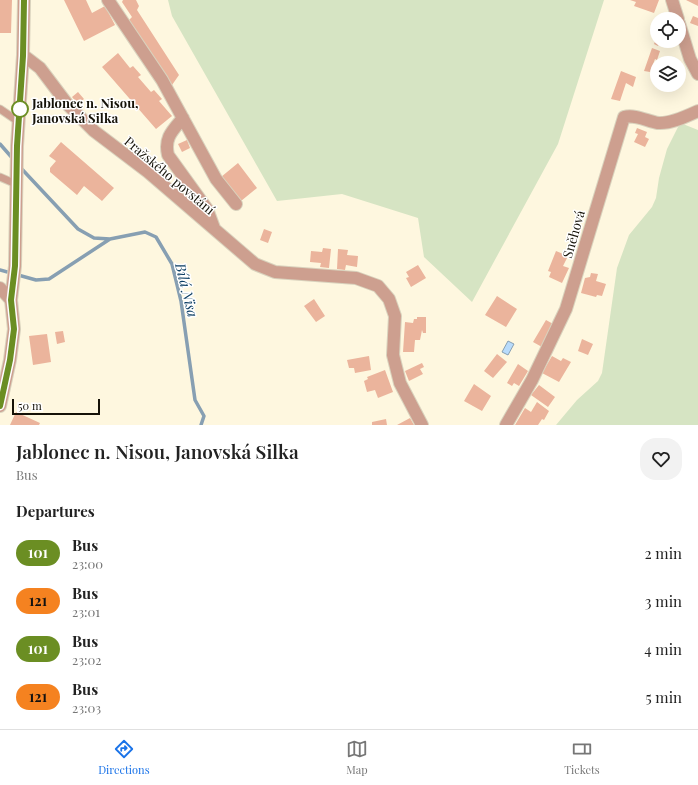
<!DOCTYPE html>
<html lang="en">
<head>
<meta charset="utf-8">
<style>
	body { margin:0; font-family:"Playfair Display",serif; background:#f2f2f2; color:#222; height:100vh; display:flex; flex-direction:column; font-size:15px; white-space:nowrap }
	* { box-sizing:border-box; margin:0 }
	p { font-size:13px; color:#767676 }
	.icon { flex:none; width:22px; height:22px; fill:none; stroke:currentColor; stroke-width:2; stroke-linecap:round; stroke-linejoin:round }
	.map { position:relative; height:425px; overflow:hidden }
	.drawer { display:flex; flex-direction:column; background:#fff; flex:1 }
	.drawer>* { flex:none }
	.badge { padding:0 8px; border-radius:13px; font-size:14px; line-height:26px }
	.controls { position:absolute; left:650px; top:12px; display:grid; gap:8px }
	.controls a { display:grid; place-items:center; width:36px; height:36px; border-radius:50%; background:#fff; box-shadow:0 4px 16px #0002; font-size:20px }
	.scale { position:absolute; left:12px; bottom:10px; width:88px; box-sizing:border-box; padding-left:4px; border:2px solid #151208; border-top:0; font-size:11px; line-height:14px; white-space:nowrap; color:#151208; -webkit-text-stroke:3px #fff; paint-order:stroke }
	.map>.badge { position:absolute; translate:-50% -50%; box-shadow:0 0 0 2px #fff }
	h2 { padding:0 16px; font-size:15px; line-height:36px }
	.round { display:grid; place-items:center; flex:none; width:42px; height:42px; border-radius:16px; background:#f2f2f2 }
	.head { display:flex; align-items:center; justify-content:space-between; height:68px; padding:0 16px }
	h1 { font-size:19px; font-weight:600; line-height:30px }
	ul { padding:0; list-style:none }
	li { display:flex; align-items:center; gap:12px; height:48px; padding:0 16px }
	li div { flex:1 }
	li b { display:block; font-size:15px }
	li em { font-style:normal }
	li .badge { min-width:44px; font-weight:700; text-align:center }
	.tab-bar { display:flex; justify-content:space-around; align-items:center; height:56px; border-top:1px solid #e0e0e0; background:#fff; font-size:11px; color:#767676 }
	.tab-bar a { display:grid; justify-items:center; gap:2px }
	.tab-bar .current { color:#1a73e8 }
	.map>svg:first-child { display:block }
	.green { fill:#d6e4c3 }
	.water { fill:#b8dbfb; stroke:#879fb2 }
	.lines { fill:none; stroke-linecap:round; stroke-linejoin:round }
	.stream { stroke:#879fb2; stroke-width:3.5 }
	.building { fill:#ebb49c }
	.service-casing { stroke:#d9d2bd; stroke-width:9 }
	.minor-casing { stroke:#d9d2bd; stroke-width:14 }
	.tertiary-casing { stroke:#d9d2bd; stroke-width:14 }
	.service { stroke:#cd9f8f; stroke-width:7 }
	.minor { stroke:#cd9f8f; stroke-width:12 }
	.tertiary { stroke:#cd9f8f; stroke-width:12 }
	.line-casing { stroke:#fff; stroke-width:9 }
	.line { stroke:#6b8e23; stroke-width:6 }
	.stop-dot { fill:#fff; stroke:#6b8e23; stroke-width:2 }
	.labels { text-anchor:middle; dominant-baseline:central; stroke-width:3; stroke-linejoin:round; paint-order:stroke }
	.stop-label { font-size:13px; font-weight:bold; fill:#151208; stroke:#fff; text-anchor:start }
	.street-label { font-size:13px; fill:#151208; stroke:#fff }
	.water-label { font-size:14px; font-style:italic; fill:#0a3c61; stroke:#fff }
</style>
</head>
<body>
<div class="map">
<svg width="698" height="425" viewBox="0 0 698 425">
	<rect width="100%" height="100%" fill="#fef7df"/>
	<path class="green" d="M168,0h436l-46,144 -86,158 -48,-45 -6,-39 -76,-24 -65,7 -105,-185z
		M683,124l15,6v295h-142l21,-25 21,-19 4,-8 15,-105 12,-33 23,-28 4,-9 3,-20 8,-29 11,-22z"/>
	<path class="water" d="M508,341l6,3 -6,11 -6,-3z"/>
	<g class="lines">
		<path class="stream" d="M0,144l14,16
			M19,166l59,63 16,9 16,1 35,-7 11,5 16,27 9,37 14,99 9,16 -3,9
			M0,270l36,10 13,-1 61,-40"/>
	</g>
	<path class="building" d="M0,0h12l-1,33h-11z
		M64,0h22l6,13 13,-7 10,19 -31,16z
		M123,0h13l3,6 -2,4 42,65 -7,10 -43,-65 3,-3 -10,-15z
		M630,0h29l-5,13 -20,-7 2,-4z
		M686,0h12v6z
		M693,16l5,2v8l-8,-3z
		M657,37v4h4l-3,5 -4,-2z
		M652,48l8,3 -3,9 -2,-1 -5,13 -6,-1z
		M118,53l12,15 3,-2 8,9 -3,2 13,15 3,-2 8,9 -3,2 13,15 -16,13 -54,-62z
		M664,59l8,4 1,-3 9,3 -3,7v-7h-17z
		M621,71l15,6 -3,10 -7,-4 -6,18 -9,-2z
		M78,92l6,7 -6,5 -6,-7z
		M637,128l10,4 -2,5 4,2 -4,8 -11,-5 4,-8 -3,-1z
		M187,140l3,8 -8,4 -4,-8z
		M61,142l53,46 -12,13 -18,-15 -7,9 -27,-23v-4l6,-7 -7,-5z
		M238,163l19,25 -16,13 -20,-24z
		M264,229l8,3 -4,11 -8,-3z
		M323,248l8,1 -2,19 -9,-1 1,-4 -11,-1 1,-11 11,1z
		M338,249l10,1 -1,5 11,1 -1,11 -11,-2 -1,5 -8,-1z
		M556,251l12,5 -5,10 6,2 -7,15 -13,-6 2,-5 -3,-1z
		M418,265l8,13 -15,9 -5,-9 3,-1 -3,-5z
		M591,273l7,1 -2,7 10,3 -4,12 -5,-1 -1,2 -15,-4 4,-15 5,-1z
		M497,296l20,13 -11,18 -21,-12z
		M314,299l11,17 -9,6 -12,-16z
		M417,317h9v16h-3l-1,-3 -2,10h-5l-1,12h-11l2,-30 8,1 1,-4h3z
		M546,320l9,5 -13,22 -9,-5z
		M63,331l2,11 -8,2 -2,-12z
		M47,334l4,28 -18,3 -4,-29z
		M582,339l11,5 -5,11 -10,-4z
		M497,354l10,8 -14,16 -9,-7z
		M369,356l2,14 -16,3 -1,-5h-5l-2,-8z
		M552,356l9,5 2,-3 8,4 -12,20 -17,-9z
		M422,363l2,4 -4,2 3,5 -14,7 -4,-10z
		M518,364l10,7 -9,15 -5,-3 -2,3 -5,-3z
		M385,370l8,22 -15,6 -3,-8 -8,2 -3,-11 4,-2 -1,-2z
		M474,384l17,12 -9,15 -18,-10z
		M539,385l16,12 -7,10 -17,-12z
		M537,402l12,9 -5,9 -2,-1 -4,6h-23l10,-17 6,4z
		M16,412l24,11 -1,2h-29z
		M410,418l4,7h-17z
		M386,419l1,6h-15v-3z"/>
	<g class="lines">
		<defs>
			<path id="service" d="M0,109l19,13
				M0,177l16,7"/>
			<path id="minor" d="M108,0l54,80 54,99 20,25
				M672,0l6,19
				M679,23l11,36 8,15
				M23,55l17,13 28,37 26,26 54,41 107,92 20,8 81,6 22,8 11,13 6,17 -2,39 7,28 22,42
				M183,118c-11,13 -19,20 -15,37l39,54 7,19
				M0,288l11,12
				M506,425l26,-45 34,-71 58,-192c11,-3 23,4 34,6 13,1 29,-7 40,-12"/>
			<path id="tertiary" d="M0,406l10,-46 4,-31 -3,-29 4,-34 2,-120 6,-91 1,-55"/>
		</defs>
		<use href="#service" class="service-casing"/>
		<use href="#minor" class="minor-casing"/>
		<use href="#tertiary" class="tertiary-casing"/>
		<use href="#service" class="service"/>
		<use href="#minor" class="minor"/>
		<use href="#tertiary" class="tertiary"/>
	</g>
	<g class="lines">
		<defs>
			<path id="line" d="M0,406l10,-46 4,-31 -3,-29 4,-34 2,-120 6,-90 1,-56"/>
		</defs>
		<use href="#line" class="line-casing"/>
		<use href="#line" class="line"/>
	</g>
	<circle class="stop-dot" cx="20" cy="109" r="8"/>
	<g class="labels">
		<g class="stop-label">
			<text x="32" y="102">Jablonec n. Nisou,<tspan x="32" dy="15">Janovská Silka</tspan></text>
		</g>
		<g class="street-label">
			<text transform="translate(170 175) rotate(40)">Pražského povstání</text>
			<text transform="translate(573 234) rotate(-74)">Sněhová</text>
		</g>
		<g class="water-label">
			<text transform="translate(187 290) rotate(76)">Bílá Nisa</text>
		</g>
	</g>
</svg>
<div class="controls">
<a><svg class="icon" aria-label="locate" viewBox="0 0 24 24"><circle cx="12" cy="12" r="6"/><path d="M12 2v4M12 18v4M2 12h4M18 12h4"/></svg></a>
<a><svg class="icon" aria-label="layers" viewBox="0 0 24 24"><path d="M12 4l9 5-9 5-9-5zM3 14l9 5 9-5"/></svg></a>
</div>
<div class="scale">50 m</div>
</div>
<section class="drawer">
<div class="head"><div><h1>Jablonec n. Nisou, Janovská Silka</h1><p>Bus</p></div><a class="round"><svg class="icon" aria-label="heart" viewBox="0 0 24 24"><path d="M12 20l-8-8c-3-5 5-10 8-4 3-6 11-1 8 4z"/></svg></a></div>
<h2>Departures</h2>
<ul>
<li><span class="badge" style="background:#6b8e23;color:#fff">101</span><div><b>Bus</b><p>23:00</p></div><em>2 min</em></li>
<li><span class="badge" style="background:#f58220;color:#111">121</span><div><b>Bus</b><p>23:01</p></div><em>3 min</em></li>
<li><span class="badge" style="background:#6b8e23;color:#fff">101</span><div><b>Bus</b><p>23:02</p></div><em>4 min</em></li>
<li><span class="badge" style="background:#f58220;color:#111">121</span><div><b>Bus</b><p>23:03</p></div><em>5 min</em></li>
</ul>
</section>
<nav class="tab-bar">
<a class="current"><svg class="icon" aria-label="directions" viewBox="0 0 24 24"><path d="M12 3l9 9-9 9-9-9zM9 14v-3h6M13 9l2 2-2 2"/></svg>Directions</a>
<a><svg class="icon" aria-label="map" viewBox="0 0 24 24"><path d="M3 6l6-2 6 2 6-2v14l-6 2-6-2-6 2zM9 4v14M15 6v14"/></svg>Map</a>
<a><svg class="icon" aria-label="tickets" viewBox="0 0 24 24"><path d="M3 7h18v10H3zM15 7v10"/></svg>Tickets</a>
</nav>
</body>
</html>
